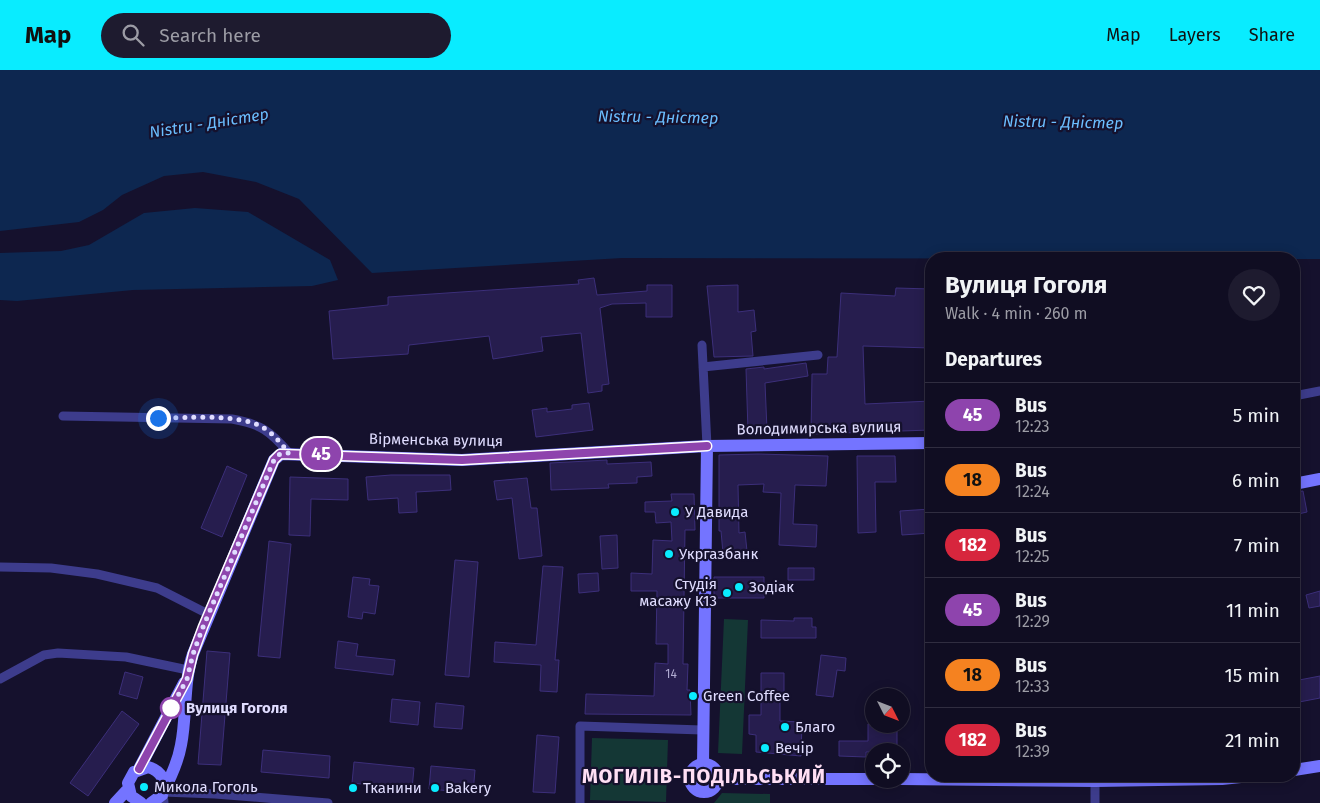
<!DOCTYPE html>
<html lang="en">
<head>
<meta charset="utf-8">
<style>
	body { margin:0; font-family:"Fira Sans",sans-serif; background:#1e1b2f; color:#f1f3f6; height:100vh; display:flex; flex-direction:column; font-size:19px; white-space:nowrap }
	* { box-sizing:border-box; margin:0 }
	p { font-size:16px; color:#9c9ca5 }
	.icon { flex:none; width:28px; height:28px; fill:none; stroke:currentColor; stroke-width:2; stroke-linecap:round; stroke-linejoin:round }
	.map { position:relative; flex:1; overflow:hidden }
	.details { position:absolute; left:925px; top:182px; width:375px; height:530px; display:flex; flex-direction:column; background:#100d22; border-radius:20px; box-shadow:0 2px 12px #0003,0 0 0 1px #302d40 }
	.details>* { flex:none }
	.badge { padding:0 10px; border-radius:16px; font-size:18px; line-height:32px }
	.needle { width:32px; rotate:132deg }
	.buttons { position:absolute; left:865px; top:618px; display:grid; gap:10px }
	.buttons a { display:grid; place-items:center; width:45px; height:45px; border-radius:50%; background:#100d22; box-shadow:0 2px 12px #0003,0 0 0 1px #302d40; font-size:25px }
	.you { position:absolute; width:25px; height:25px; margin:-12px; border:4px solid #fff; border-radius:50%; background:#1a73e8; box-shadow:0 0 0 8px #1a73e833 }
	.map>.badge { position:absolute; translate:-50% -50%; box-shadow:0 0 0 2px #fff }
	h2 { padding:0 20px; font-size:19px; line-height:45px }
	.round { display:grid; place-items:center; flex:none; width:52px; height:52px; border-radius:26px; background:#1e1b2f }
	.summary { display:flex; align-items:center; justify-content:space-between; height:85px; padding:0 20px }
	h1 { font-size:24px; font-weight:700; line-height:38px }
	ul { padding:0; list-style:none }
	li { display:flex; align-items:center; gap:15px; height:65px; padding:0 20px; border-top:1px solid #302d40 }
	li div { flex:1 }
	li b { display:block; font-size:19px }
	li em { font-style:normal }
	li .badge { min-width:55px; font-weight:700; text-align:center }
	header { display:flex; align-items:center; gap:30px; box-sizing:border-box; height:70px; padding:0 25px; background:#09ecff; color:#111 }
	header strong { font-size:24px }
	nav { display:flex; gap:28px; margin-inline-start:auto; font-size:18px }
	.search { width:350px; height:45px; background:#1e1b2f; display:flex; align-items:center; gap:12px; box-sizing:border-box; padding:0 18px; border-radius:28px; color:#9c9ca5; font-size:19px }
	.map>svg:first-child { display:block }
	.green { fill:#143735 }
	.water { fill:#0d2750 }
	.building { fill:#261d4e; stroke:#3c2f7a }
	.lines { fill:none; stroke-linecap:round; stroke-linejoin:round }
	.street { stroke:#3d3c8c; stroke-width:9 }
	.secondary { stroke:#7474ff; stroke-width:12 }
	.line-casing { stroke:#fff; stroke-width:11 }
	.line { stroke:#8e44ad; stroke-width:8 }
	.walk { stroke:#e0ddff; stroke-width:5; stroke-dasharray:0 9 }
	.poi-dot { fill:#09ecff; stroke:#15112d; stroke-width:2 }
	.stop-dot { fill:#fff; stroke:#8e44ad; stroke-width:2.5 }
	.labels { text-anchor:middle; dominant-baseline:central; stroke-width:4.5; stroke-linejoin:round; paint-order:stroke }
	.number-label { font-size:12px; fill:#b2add3 }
	.street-label { font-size:15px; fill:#e0ddff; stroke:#15112d }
	.poi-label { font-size:15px; fill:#e0ddff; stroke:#15112d; text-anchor:start }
	.stop-label { font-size:15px; font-weight:bold; fill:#e0ddff; stroke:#15112d; text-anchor:start }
	.water-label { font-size:16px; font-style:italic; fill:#6bbeff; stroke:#15112d }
	.district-label { font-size:20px; font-weight:bold; letter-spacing:1px; fill:#ffdff4; stroke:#15112d }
</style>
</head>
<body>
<header>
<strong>Map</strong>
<div class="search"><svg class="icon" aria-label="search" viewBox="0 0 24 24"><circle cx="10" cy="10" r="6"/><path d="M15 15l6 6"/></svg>Search here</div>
<nav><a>Map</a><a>Layers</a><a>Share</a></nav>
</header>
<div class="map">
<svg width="1320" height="733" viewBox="0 0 1320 733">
	<rect width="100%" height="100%" fill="#15112d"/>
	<path class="green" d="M724,549l24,1 -6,134 -24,-1z
		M592,668l76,2 -2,62 -76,-2z
		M722,723l48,1v9h-56z"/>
	<path class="water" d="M0,0h1320v189l-698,-1 -250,15 -73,-74 -43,-17 -53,-10 -39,4 -42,19 -19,15 -24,12 -79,9z
		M195,138l53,4 82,48 8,20 -26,6 -179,4 -116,11 -17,-1v-47l61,-2 28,-6 55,-32z"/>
	<path class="building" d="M594,208l3,17 50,-4v-6h25v32h-26v-14l-34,1 -12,4 9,76 -7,1v6l-14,2 -7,-60 -40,4 2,14 -50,8 -4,-23 -80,9 -1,9 -75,5 -4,-48 59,-6v-8l191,-13 -1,-4z
		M738,215v27l16,-2 2,21 -5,1 2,24 -39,1 -7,-71z
		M896,218l35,1v59l-68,-2 2,58 66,-3v29l-120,4 1,-60h15l1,-17h9l4,-64 54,3z
		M806,293l2,13 -43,7 2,47 -19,1 -2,-62 18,-2v2z
		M589,333l4,27 -57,7 -4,-27 15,-2v4l25,-3v-4z
		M758,384l70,2 -2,30 -31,-1 -2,39 24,1 -1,22 -37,-2 2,-52 -18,-1 1,-8 -26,1 1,48 6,-1 2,19 -24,2 -2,-22h-2v-76z
		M857,386h38l1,26h-21l1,50 -18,1z
		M607,390v4l44,-2 1,14 -15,1v6l-29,1 1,4 -58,2 -1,-27z
		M227,396l20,9 -25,62 -21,-9z
		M391,405h59l1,15 -35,2 1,20 -18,1 -1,-15 -30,2 -2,-23z
		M290,407l58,2v21l-37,-1 -1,37 -21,-1z
		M527,408l4,30h6l5,48 -23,3 -7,-61 -15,2 -3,-19z
		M1303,421l4,21 -13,3v-23z
		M671,424h23l1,36h-10l-2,134h5l-1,26h3l1,25 -106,-1 1,-20 68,2 1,-33 13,1v-20h-12l1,-53h-26v-18l21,1 1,-34 19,1 -1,-19 -15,1 -1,-11h-10v-10l27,-1z
		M931,439v24l-29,2 -2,-24z
		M617,465l1,33 -16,1 -2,-33z
		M269,471l22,3 -11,114 -22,-2z
		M455,490l23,2 -9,115 -24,-2z
		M543,496l20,1 -8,93h4l-2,32 -17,-1 1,-26 -47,-3 1,-20 41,3z
		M788,498h26v12h-26z
		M598,503l1,18 -20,2 -1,-19z
		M353,507l17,2 -1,6 10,1 -4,28 -12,-2 -1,7 -14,-2z
		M714,507h50v21h-50z
		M1320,521v15l-11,2 -3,-13z
		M794,548h18v9h4v11h-55v-18l33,1z
		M338,571l20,3 -2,12 39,4 -2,15 -58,-7z
		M207,581l23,2 -9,112 -23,-1z
		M821,585l25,3 -1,13 -8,-1 -4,27 -17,-2z
		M125,602l18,5 -6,22 -18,-5z
		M761,603h23v27h-4v21l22,1 -1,34 -45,-4v-17l-7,-1v-19h12z
		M1320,606v22l-26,5v-22z
		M392,629l28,3 -2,23 -28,-3z
		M436,633l28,3 -2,23 -28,-2z
		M122,641l17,13 -51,72 -18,-13z
		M868,654h29v27l-31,1v5l-27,-1v-15h29z
		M537,665l22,2 -4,56 -22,-1z
		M263,680l67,6 -1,22 -68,-6z
		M354,692l60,6 -2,21 -60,-6z
		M431,696l44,4 -2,23 -44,-4z"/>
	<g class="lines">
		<path class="street" d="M702,275l5,101
			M703,297l115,-12
			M1294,326l26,-5
			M63,346l169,3c29,5 38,12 57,34
			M0,497l51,1 46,6 60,14 51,26
			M0,609l44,-24 14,-2 68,4 62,13
			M164,733l-1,-11 52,2 113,9
			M580,733v-77l122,4
			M1095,733v-22"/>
		<path class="secondary" d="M1294,414l26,-5
			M703,694l4,-318
			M690 708a14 14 0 1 1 28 0a14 14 0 1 1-28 0Z
			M139,699l45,-86
			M1294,700l26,-4
			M718,709h156
			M901,709l194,2 127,-2 28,-3
			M163,722c8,-15 15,-30 18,-47 6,-30 2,-61 12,-91l81,-194 7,-6 181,6 245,-14 224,-3
			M115,733l13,-14
			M141,733l-10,-7 -3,-13 6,-11 14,-5c14,4 19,15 14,28l-11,8"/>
	</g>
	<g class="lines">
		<defs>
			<path id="line" d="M139,699l48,-90 6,-25 10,-27 71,-167 6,-6 182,6 245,-14"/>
		</defs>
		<use href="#line" class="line-casing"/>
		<use href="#line" class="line"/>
		<path class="walk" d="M158,348c28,0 82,-5 106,10 10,6 17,16 25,25l-9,1 -6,6 -71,167 -10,27 -6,25 -19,35 3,-6"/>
	</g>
	<g class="poi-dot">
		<circle cx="675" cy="442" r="5"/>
		<circle cx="669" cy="484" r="5"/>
		<circle cx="739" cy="517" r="5"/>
		<circle cx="727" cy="523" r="5"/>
		<circle cx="693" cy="626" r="5"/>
		<circle cx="785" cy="657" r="5"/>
		<circle cx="765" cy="678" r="5"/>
		<circle cx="144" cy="717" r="5"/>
		<circle cx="353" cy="718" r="5"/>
		<circle cx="435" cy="718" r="5"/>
	</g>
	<circle class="stop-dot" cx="171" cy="638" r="10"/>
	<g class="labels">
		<g class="number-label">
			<text x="671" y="604">14</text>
		</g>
		<g class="street-label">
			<text transform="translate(819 358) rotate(-1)">Володимирська вулиця</text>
			<text transform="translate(436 370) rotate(1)">Вірменська вулиця</text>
		</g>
		<g class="poi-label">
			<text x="685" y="442">У Давида</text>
			<text x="679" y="484">Укргазбанк</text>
			<text x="717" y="514" text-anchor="end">Студія<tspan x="717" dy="17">масажу К13</tspan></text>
			<text x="749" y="517">Зодіак</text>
			<text x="703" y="626">Green Coffee</text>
			<text x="795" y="657">Благо</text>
			<text x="775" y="678">Вечір</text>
			<text x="154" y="717">Микола Гоголь</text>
			<text x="363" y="718">Тканини</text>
			<text x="445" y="718">Bakery</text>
		</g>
		<g class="stop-label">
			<text x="186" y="638">Вулиця Гоголя</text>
		</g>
		<g class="water-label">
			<text transform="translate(658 47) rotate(1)">Nistru - Дністер</text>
			<text transform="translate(1063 52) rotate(1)">Nistru - Дністер</text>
			<text transform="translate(209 53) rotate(-9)">Nistru - Дністер</text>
		</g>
		<g class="district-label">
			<text x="704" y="706">МОГИЛІВ-ПОДІЛЬСЬКИЙ</text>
		</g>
	</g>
</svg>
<div class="buttons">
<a><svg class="needle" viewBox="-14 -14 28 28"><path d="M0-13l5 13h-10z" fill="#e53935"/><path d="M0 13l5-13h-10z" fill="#9c9ca5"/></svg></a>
<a><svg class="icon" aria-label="locate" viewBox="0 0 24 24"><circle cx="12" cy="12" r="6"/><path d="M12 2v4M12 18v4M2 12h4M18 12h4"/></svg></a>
</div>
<div class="you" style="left:158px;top:348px"></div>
<b class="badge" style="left:321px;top:384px;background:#8e44ad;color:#fff">45</b>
<section class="details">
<div class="summary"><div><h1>Вулиця Гоголя</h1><p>Walk · 4 min · 260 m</p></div><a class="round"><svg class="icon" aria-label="heart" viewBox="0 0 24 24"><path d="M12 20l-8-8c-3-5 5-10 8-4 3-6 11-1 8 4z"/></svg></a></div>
<h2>Departures</h2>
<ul>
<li><span class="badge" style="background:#8e44ad;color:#fff">45</span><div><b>Bus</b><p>12:23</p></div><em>5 min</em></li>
<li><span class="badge" style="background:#f58220;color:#111">18</span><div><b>Bus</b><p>12:24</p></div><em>6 min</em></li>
<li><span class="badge" style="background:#d7263d;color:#fff">182</span><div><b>Bus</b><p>12:25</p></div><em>7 min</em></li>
<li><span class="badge" style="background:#8e44ad;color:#fff">45</span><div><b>Bus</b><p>12:29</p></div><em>11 min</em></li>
<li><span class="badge" style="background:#f58220;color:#111">18</span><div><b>Bus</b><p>12:33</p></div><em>15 min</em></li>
<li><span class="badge" style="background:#d7263d;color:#fff">182</span><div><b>Bus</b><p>12:39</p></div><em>21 min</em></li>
</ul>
</section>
</div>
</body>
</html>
